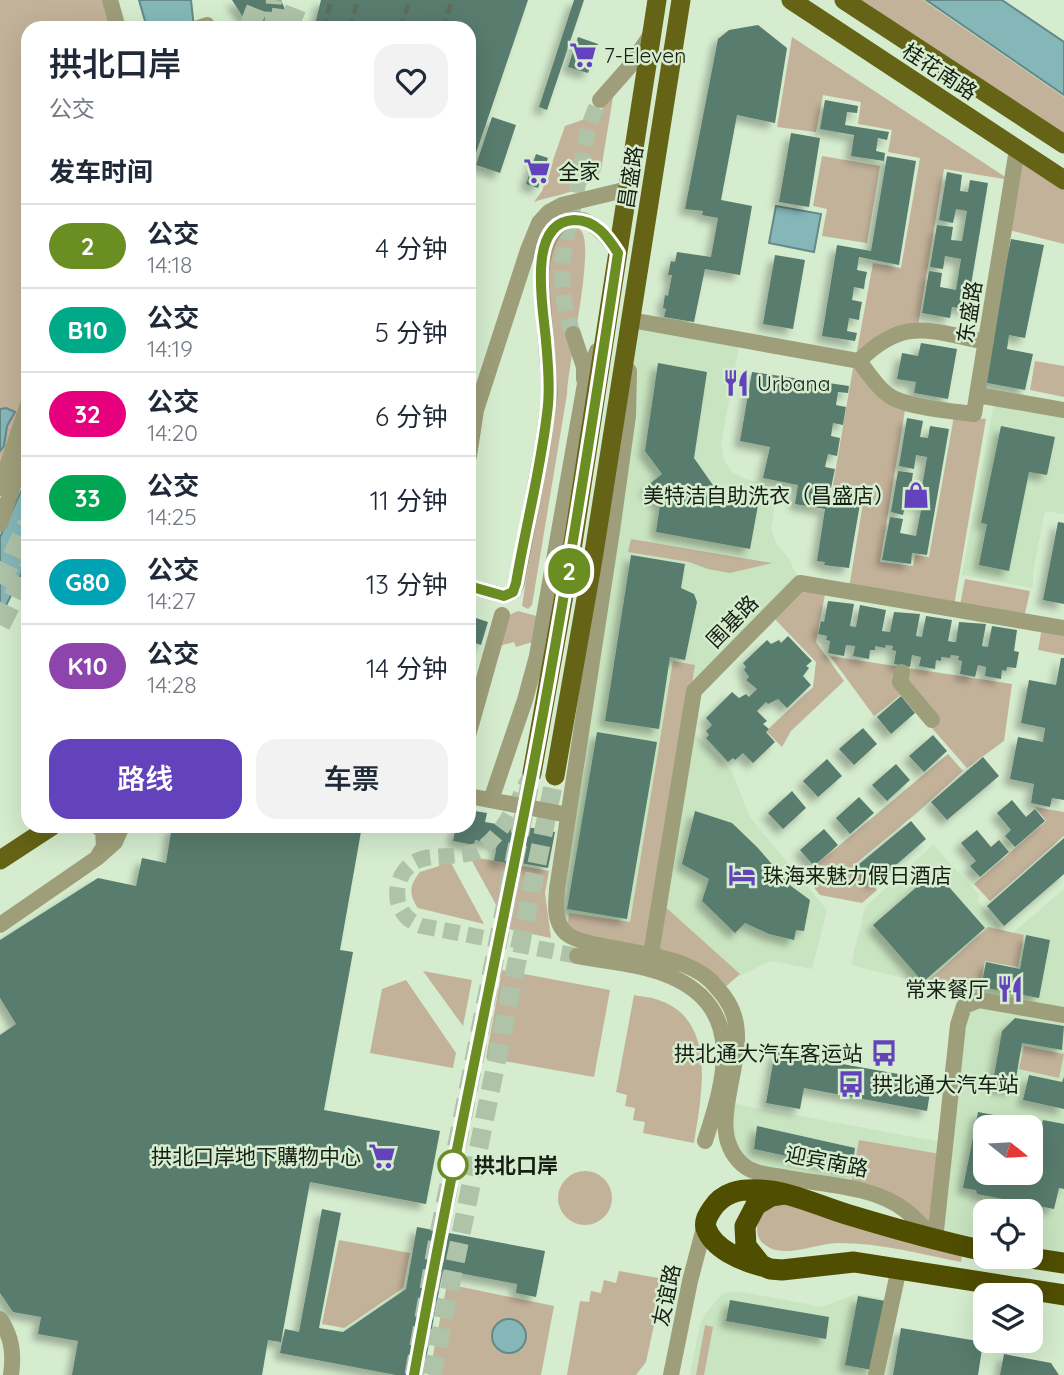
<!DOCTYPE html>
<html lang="zh">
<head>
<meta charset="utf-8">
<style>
	body { margin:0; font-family:Quicksand,"Noto Sans SC",sans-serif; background:#f2f2f3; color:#1f2937; height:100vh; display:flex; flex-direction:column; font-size:26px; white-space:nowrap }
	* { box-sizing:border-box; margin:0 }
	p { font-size:23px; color:#747a83 }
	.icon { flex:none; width:38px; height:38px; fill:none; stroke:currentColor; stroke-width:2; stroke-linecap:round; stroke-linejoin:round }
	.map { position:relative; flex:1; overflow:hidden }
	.sheet { position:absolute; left:21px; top:21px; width:455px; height:812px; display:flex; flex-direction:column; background:#fff; border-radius:21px; box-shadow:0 7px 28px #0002 }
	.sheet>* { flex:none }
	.badge { padding:0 14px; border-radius:23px; font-size:24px; line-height:46px }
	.needle { width:46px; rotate:108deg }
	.fabs { position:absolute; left:973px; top:1115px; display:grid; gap:14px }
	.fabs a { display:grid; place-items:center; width:70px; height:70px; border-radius:14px; background:#fff; box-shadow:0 7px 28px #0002; font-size:35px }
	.map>.badge { position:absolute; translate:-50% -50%; box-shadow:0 0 0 4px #fff }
	h2 { padding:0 28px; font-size:26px; line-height:63px }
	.round { display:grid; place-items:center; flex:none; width:74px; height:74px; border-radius:21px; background:#f2f2f3 }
	.headline { display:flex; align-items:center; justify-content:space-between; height:119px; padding:0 28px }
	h1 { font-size:33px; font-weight:600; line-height:52px }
	.cta { display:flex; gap:14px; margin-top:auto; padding:14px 28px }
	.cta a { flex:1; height:80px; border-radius:21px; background:#6343bb; color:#fff; font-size:28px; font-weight:600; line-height:80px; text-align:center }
	.cta a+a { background:#f2f2f3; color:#1f2937 }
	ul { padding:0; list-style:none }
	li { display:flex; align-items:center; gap:21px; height:84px; padding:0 28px; border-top:2px solid #e0e1e3 }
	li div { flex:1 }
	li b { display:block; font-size:26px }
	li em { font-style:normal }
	li .badge { min-width:77px; font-weight:700; text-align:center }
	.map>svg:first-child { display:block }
	.built { fill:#c8e4c0; fill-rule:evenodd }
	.green { fill:#c3b29a }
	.water { fill:#85b7b9; stroke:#648988; stroke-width:2 }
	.building { fill:#587c6e; fill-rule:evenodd; filter:url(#shadow) }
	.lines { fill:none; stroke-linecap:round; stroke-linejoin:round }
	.minor-tunnel { stroke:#afc3a9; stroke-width:16; stroke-dasharray:16 8; stroke-linecap:butt }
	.major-tunnel { stroke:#afc3a9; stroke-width:19; stroke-dasharray:19 10; stroke-linecap:butt }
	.highway-tunnel { stroke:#afc3a9; stroke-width:21; stroke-dasharray:21 10; stroke-linecap:butt }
	.minor { stroke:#9e9e7a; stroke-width:16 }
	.major { stroke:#656315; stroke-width:19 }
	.highway { stroke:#504e00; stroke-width:21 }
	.rail { stroke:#606d5c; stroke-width:4.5; stroke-dasharray:10 5; stroke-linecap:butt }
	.line-casing { stroke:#fff; stroke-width:16 }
	.line { stroke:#6b8e23; stroke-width:10 }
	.stop-dot { fill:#fff; stroke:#6b8e23; stroke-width:3.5 }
	.labels { text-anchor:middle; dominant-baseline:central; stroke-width:5; stroke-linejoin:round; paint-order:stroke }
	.poi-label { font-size:21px; fill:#171f15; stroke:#d5ecce; text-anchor:start }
	.street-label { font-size:21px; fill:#171f15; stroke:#d5ecce }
	.stop-label { font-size:21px; font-weight:bold; fill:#171f15; stroke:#d5ecce; text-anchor:start }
</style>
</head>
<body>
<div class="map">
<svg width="1064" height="1375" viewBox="0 0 1064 1375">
	<defs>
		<filter id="shadow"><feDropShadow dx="-6" dy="6" stdDeviation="3.5" flood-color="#0004"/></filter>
	</defs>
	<rect width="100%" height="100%" fill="#d5ecce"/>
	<path class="built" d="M630,325l110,15 -19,105 3,15 8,12 11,6 31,9 3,6 -6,35 5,15 13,16 11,23 -107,109 -4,30 8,15 34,34 19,47 77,93 -15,59 -41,-8 -36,17 -150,-36 -27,-24z
		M995,398l69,12v104l-19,-3 -12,62v15l-71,-13z
		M933,845l46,50 -1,7 31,34 55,-47v373l-33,-6v-45h-46v39l-49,-11 -30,-30 -145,-37 -27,-18 -5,-51 217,40 13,-117 17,-26 -7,-6 -118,-29 14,-58zM985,1127h46v45h-46z
		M729,1292h13l80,15 34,-13 35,6 -16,75h-185l10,-50 6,-12 15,-18z"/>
	<path class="green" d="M0,0h104l8,28h-84v359l-28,84z
		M848,0h75l141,97v44z
		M792,37l218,143 -66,-11 -26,157 -62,30 17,-93 28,5 19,-110 -32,-6 4,-22 -34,-6 3,-22 -38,-7 -7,37 -39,-5z
		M613,97l-12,73c-14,23 -44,24 -67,32l8,-11 23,-65 34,-12 6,-10z
		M822,156l58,10 -13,77 -45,-7 5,-27 -14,-3z
		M1021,156l43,28v60l-55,-14z
		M562,226c7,1 16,-1 20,6 12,21 -14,131 -15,162l-35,211 -4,4 -6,-3 27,-171 -5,-171z
		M1035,361l29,5v31l-34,-7z
		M854,362l52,42 -26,158 33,4 2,-11 14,2 25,-141 32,3 -32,187 -105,-18 15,-91 -32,-6z
		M631,539l141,24 -42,10 -22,-4 -19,-7 -61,-10z
		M965,579l65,12 -6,27 -64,-13z
		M801,585l25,4 -10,53 28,39 -53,50 -9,16 -16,-16 47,-44 3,-25 -45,-47z
		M518,611l22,6 -4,24 -20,6 -2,-5 -18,5 9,-30z
		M1042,628l22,4v23l-26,-5z
		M830,656l182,28 -8,57 -37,27 -65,-74 -28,22z
		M673,661l22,4 -46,285 -82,-19 2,-18 61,9z
		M948,754l15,17 -45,41 -63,52 22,26 -15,13 -42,-8 -16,-20z
		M1035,807l29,5v24l-74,65 -16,-17 72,-63z
		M473,857l76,14 -4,22 6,45 -48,-10 2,-7 -33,-60z
		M440,861h10l34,63 -66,-16c-10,-15 -8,-23 2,-36l19,-6z
		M662,904l78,70 -18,16 -69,-37z
		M988,927l36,8 -6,32 -33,-6 -6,31 -51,-11z
		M502,970l108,20 -16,87 -108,-19z
		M423,971l49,9 -9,46z
		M406,980l50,73 -3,15 -83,-15 12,-64z
		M634,995c9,2 19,2 27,6 57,21 40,96 33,142l-51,-10 2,-11 -12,-2 2,-12 -10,-2 2,-11 -11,-3z
		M1024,1046l40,8 -5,24 -40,-9z
		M859,1140l81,14 -8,76 -81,-46z
		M558 1198a27 27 0 1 1 54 0a27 27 0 1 1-54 0Z
		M783,1202l179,54 -1,6c-40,-8 -81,-19 -122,-19 -21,0 -50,14 -69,5 -17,-8 -14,-23 -9,-37z
		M339,1240l71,13 -7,35 -59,40 -22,-4z
		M619,1271l45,8 -18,83 -10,13h-69l13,-74 9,1 2,-11 10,2 3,-13 12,3z
		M447,1284l107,22 -13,69h-112z
		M705,1325l8,2 -9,48h-8z"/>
	<path class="water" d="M139,0h52l3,28h-47z
		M926,0h76l62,42v53z
		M776,206l45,8 -7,38 -45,-9z
		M6,408l9,4 -8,14 -3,20 -4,5v-42z
		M28,476v84l-28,58v-81z
		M492 1336a17 17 0 1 1 34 0a17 17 0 1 1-34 0Z"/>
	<path class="building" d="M232,0h49l12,28h-43z
		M321,0h207l-59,174v-146h-155z
		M574,0h10l-37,110 -8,-3z
		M758,25l29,23 -12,75 -38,-8 -16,85 31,6 -12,69 -35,-6 -11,53 -30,-5 2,-8 -3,-1 2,-13 3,1 4,-21h-4l3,-14 4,1 2,-10 34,5 7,-39 -16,-3 1,-4 -18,-2 33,-170 11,-9z
		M578,37l20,7 -10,29 -20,-6z
		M825,100l33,6 -1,7 -10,-1 -2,13 44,7 -2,8 -9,-2 -2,13 9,2 -1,8 -33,-5 3,-21 -34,-6z
		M492,117l24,8 -16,48 -24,-8z
		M791,133l29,5 -11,69 -30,-5z
		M536,154l12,4 -10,30 -12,-4z
		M887,156l29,5 -17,104 -40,-8 -2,13 10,2 -2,9 -1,8 -10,-2 -2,13 10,2 -2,10 -1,8 -10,-2 -2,13 10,2 -2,8 -33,-5 15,-91 34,6z
		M947,172l15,3 -2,16 8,1 2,-12 18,3 -21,126 -15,-2 -2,11 -28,-5 7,-42 13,2 -2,14 16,3 5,-31 -16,-3 -2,13 -13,-2 7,-42 16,2 -2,13 11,1 5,-30 -11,-2 -3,14 -14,-3z
		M1011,239l33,6 -19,93 -16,-3 -2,14 26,5 -8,36 -43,-8z
		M775,255l30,5 -12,69 -30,-5z
		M921,343l36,6 -9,50 -34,-6 2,-11 -19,-3 5,-26 16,3z
		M658,363l49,9 -13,86 28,40 36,7 -8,44 -94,-17 4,-27 -14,-18 16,-13 -17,-23z
		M752,372l97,14 -1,7 -10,-1 -2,13 10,2 -3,18 -10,-2 -2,13 9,2 -3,18 -9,-2 -3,13 10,2 -4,19 -8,-2 -2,14 13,2 1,-8 26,4 -12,70 -25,-3 1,-3 -8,-1 8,-52 -30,-5 3,-19 -35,-7 7,-31 -30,-6z
		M907,418l16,3 -3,16 8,1 2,-12 19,3 -22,126 -15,-2 -1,11 -29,-4 8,-43 13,2 -3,14 16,3 6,-31 -16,-3 -3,13 -12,-3 7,-41 15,2 -2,13 11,1 5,-30 -11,-2 -2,14 -15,-3z
		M1001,426l54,11 -8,38 -18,-3 -20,99 -30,-6 8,-41 -6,-1z
		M1058,522l6,1v81l-21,-4z
		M631,555l54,9 -4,24 13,6 3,8 -12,58 -15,-3 -11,72 -54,-8z
		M828,601l26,3 -4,22 6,1 4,-22 26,5 -4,21 8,1 4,-20 26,2 -4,22 6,1 4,-21 26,4 -4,21 5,1h3l3,-20 27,2 -4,22 6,1 4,-21 25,4 -3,21 5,1 -3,16 -9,-1 -1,4 -4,-1 -1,9 -16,-3 1,-9 -8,-2 -3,12 -15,-3 2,-13 -4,-1 1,-4 -8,-1 -1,3 -9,-1v4l-5,-1 -1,9 -16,-3 2,-9 -9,-2 -2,12 -16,-3 2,-13 -4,-1 1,-4 -7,-1 -1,3 -10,-2v4h-5l-1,9 -16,-3 2,-10 -9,-1 -2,11 -16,-3 2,-12 -4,-1 1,-4 -9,-2 3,-13 3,1z
		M473,617l15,5 -7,23 -12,-4v-13z
		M788,636l24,25 -6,5 3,2 -6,8 8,9 -24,23 -9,-9 -10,5 -2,-2 -9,9 10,10 -4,3 6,5 -3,3 9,10 -22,21 -10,-10 -8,7 -2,-2 -5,4 -22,-24 3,-3 -3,-4 6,-6 -6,-7 26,-26 7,6 7,-4 3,3 8,-8 -11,-9 3,-3 -5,-7 2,-3 -3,-4 24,-23 4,4 8,-4 2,3z
		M1061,658h3v142l-12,-2 -2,9 -19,-4 3,-19 -24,-5 8,-42 25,5 2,-14 -24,-5 8,-43 27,5z
		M901,696l14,17 -24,21 -14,-17z
		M863,728l14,16 -23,21 -15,-16z
		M597,732l60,10 -30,177 -60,-10z
		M933,735l14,16 -23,21 -15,-16z
		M983,757l16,19 -52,44 -16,-18z
		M827,759l15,17 -24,21 -15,-16z
		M896,764l14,16 -23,21 -15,-16z
		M792,791l14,17 -23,21 -15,-16z
		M859,797l15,16 -24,21 -14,-16z
		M1012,800l14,17 9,-8 10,12 -30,26 -10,-11 6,-6 -14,-17z
		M469,810l18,3 -2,9 28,5 -7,36 -12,-2 3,-17 -22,-4 -1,5 -21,-4 3,-15h13z
		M695,811l37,12 25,24 34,39 19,14 -6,31 -8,-1 -2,10 -25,-6 -24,-11 -10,10 -33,-32 7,-22 -27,-15z
		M911,821l15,18 -52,45 -16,-19z
		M516,825l39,7 -7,36 -39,-7z
		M172,826h190l-22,124 13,2 -29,158 116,21 -14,73 -116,-22 -29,160 -13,-2 -6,35h-190l6,-34 -40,-7 3,-17 -28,-5 -13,-19v-258l16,-11 -16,-26v-58l98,-62 38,8 6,-28 24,5z
		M824,829l14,16 -24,21 -14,-16z
		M977,830l14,17 8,-7 10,12 -29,25 -10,-11 6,-5 -15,-18z
		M1064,838v36l-60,52 -17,-20z
		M935,871l50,57 -62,54 -50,-57z
		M1026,935l24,5 -11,58 -58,-11 5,-25 34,7z
		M1015,1018l49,8 -2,24 -40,-7 -8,47 -22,-3 10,-56z
		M775,1052l157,28 -5,31 -123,-23 -4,21 -34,-6z
		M1029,1075l33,7 2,-5v32l-41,-9z
		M978,1112l64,12 1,-4 21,4v65l-5,-1 -5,21 -77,-15 -1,-4 -13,-2zM985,1127h46v16l7,1 -7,36 -25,-5 1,-3h-22z
		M757,1126l98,22 -3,22 -98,-21z
		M322,1209l19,4 -22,115 24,4 63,-43 11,-62 128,24 -9,46 -20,-4 1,-9 -74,-14 -20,105h-27l-116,-22 5,-24 14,3z
		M858,1296l27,5 -13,69 -27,-5z
		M730,1300l99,17 -3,22 -100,-18z
		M901,1328l82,14 -5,33h-85z
		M1004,1354l47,9 8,12h-59z"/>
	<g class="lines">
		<path class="minor-tunnel" d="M272,28l2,-28
			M573,334c-22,-61 -5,-96 6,-155 5,-28 7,-54 21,-79
			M532,773c-13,23 -25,56 -47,73 -28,21 -69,-4 -85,33 -3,8 -4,18 -1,26 5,12 12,17 23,21l155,30"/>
		<path class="major-tunnel" d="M279,28l4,-28
			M414,1375l23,-131 95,-471
			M432,1375l123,-599"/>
		<path class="highway-tunnel" d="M249,28l11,-28
			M288,28l11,-28
			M0,584l28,-60
			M0,625l28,-57"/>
		<path class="minor" d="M110,0l8,28
			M198,28l9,-3
			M600,100l30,-34 20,-30
			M1017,149l-40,246 87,15
			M631,320l228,41c9,12 20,29 34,37 20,10 58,13 81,16l3,-19
			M573,334l11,33v12
			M859,361c45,-45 71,-30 127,-19
			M629,371l-1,45 -16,115 -55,358c-1,14 -3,29 6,41 16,23 113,16 148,51 10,11 19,21 23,35 15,47 -32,112 8,148 12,11 31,11 46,14 37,7 86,8 117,32 11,8 21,20 30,30
			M469,456l7,-46 52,-160 11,-27 10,-11 13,-7 66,-16
			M0,488l28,-84
			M0,524l28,-83
			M469,586l35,10 9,-4 4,-9 26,-140 7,-50 -9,-115c3,-63 41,-82 77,-25
			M902,672l-2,10 32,38
			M469,732l33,-117
			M469,796l99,19
			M491,800l34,-100 12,-44 48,-272 12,-33
			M97,826l6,5 1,15 -6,10
			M0,925l97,-67 18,-16 7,-16
			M651,954l43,-263 106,-108 264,45
			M577,956c31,6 66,8 95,21 74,33 53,103 33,164
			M935,1240l23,-215 6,-19 15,-6 85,15
			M0,1319c12,18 14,35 11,56
			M671,1375l19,-94 15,-57
			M876,1375l23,-107"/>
		<path class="major" d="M791,0l273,180
			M844,0l220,144
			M532,773l39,-217 86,-556
			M555,776l38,-217 88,-559
			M0,860l52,-34"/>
		<path class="highway" d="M784,1194l-13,2 -15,9 -11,21 1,20 15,19 9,4 12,1 72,-8 210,33
			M1017,1256l47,7
			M762,1266c-20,-5 -49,-17 -56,-38 -2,-7 2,-13 6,-19 11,-17 28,-20 47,-19 30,1 58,15 87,24 46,14 92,27 139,37"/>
		<path class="rail" d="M324,28l7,-28
			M349,28l9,-28
			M400,28l10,-28
			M443,28l9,-28"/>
	</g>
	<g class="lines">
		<defs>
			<path id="line" d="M414,1375c36,-201 79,-401 118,-602 33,-173 60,-346 86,-520 -11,-17 -22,-33 -44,-33 -49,2 -30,92 -28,121 2,21 4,43 2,64 -6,60 -22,119 -32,178l-3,9 -9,4 -35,-10"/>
		</defs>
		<use href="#line" class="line-casing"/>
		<use href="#line" class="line"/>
	</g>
	<defs>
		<symbol id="supermarket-bare" viewBox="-9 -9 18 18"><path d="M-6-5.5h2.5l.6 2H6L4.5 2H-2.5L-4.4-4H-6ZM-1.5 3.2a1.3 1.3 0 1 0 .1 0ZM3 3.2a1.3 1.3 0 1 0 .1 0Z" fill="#6343bb" stroke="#d5ecce" stroke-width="2.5" paint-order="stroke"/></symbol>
		<symbol id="restaurant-bare" viewBox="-9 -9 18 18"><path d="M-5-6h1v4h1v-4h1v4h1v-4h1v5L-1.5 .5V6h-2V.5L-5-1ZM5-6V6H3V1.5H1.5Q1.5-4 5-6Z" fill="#6343bb" stroke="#d5ecce" stroke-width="2.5" paint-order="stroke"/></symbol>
		<symbol id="shop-bare" viewBox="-9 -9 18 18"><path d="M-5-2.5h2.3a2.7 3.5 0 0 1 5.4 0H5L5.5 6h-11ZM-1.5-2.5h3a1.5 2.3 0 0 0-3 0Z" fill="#6343bb" stroke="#d5ecce" stroke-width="2.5" paint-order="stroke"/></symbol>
		<symbol id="hotel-bare" viewBox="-9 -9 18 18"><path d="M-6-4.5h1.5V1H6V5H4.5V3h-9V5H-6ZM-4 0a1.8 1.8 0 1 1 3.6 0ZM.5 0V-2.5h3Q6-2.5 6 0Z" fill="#6343bb" stroke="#d5ecce" stroke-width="2.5" paint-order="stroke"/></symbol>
		<symbol id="bus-bare" viewBox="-9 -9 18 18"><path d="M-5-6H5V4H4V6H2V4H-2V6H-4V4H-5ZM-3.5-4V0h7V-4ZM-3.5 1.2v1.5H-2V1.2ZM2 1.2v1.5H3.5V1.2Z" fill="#6343bb" stroke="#d5ecce" stroke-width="2.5" paint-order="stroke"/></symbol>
	</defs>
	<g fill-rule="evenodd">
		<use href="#supermarket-bare" x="564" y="36" width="38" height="38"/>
		<use href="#supermarket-bare" x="518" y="152" width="38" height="38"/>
		<use href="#restaurant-bare" x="717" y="364" width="38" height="38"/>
		<use href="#shop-bare" x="897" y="476" width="38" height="38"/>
		<use href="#hotel-bare" x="723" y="856" width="38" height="38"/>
		<use href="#restaurant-bare" x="991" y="970" width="38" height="38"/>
		<use href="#bus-bare" x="865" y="1034" width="38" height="38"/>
		<use href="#bus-bare" x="832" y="1065" width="38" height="38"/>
		<use href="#supermarket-bare" x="363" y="1137" width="38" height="38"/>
	</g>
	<circle class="stop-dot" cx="453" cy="1165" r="14"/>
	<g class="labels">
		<g class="poi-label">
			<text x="604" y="55">7-Eleven</text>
			<text x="558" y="171">全家</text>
			<text x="757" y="383">Urbana</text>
			<text x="895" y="495" text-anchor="end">美特洁自助洗衣（昌盛店）</text>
			<text x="763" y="875">珠海来魅力假日酒店</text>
			<text x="989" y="989" text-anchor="end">常来餐厅</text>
			<text x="863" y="1053" text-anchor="end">拱北通大汽车客运站</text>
			<text x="872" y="1084">拱北通大汽车站</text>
			<text x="361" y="1156" text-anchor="end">拱北口岸地下購物中心</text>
		</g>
		<g class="street-label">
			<text transform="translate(940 71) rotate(33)">桂花南路</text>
			<text transform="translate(630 177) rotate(-81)">昌盛路</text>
			<text transform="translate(969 312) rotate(-81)">东盛路</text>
			<text transform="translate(732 621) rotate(-46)">围基路</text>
			<text transform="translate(827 1161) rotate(11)">迎宾南路</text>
			<text transform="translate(666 1295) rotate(-78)">友谊路</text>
		</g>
		<g class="stop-label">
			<text x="474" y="1165">拱北口岸</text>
		</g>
	</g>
</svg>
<div class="fabs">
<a><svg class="needle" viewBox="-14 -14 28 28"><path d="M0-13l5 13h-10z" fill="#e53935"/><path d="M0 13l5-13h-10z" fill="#747a83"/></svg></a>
<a><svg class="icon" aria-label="locate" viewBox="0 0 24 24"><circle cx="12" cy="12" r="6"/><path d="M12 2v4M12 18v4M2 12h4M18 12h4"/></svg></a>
<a><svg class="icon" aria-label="layers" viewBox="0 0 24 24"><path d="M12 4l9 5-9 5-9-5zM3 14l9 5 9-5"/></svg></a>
</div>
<b class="badge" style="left:569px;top:571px;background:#6b8e23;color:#fff">2</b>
<section class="sheet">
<div class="headline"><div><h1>拱北口岸</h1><p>公交</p></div><a class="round"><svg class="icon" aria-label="heart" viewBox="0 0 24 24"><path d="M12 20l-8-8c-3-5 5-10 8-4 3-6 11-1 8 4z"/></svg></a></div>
<h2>发车时间</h2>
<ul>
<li><span class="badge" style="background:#6b8e23;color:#fff">2</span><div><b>公交</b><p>14:18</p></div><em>4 分钟</em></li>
<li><span class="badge" style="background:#0a8;color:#fff">B10</span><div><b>公交</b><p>14:19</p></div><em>5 分钟</em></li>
<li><span class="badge" style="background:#e6007e;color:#fff">32</span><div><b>公交</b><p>14:20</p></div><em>6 分钟</em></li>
<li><span class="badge" style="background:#00a651;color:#fff">33</span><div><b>公交</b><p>14:25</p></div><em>11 分钟</em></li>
<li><span class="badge" style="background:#00a3b4;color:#fff">G80</span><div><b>公交</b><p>14:27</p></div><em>13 分钟</em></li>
<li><span class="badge" style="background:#8e44ad;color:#fff">K10</span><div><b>公交</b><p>14:28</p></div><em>14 分钟</em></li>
</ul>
<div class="cta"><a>路线</a><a>车票</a></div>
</section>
</div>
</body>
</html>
